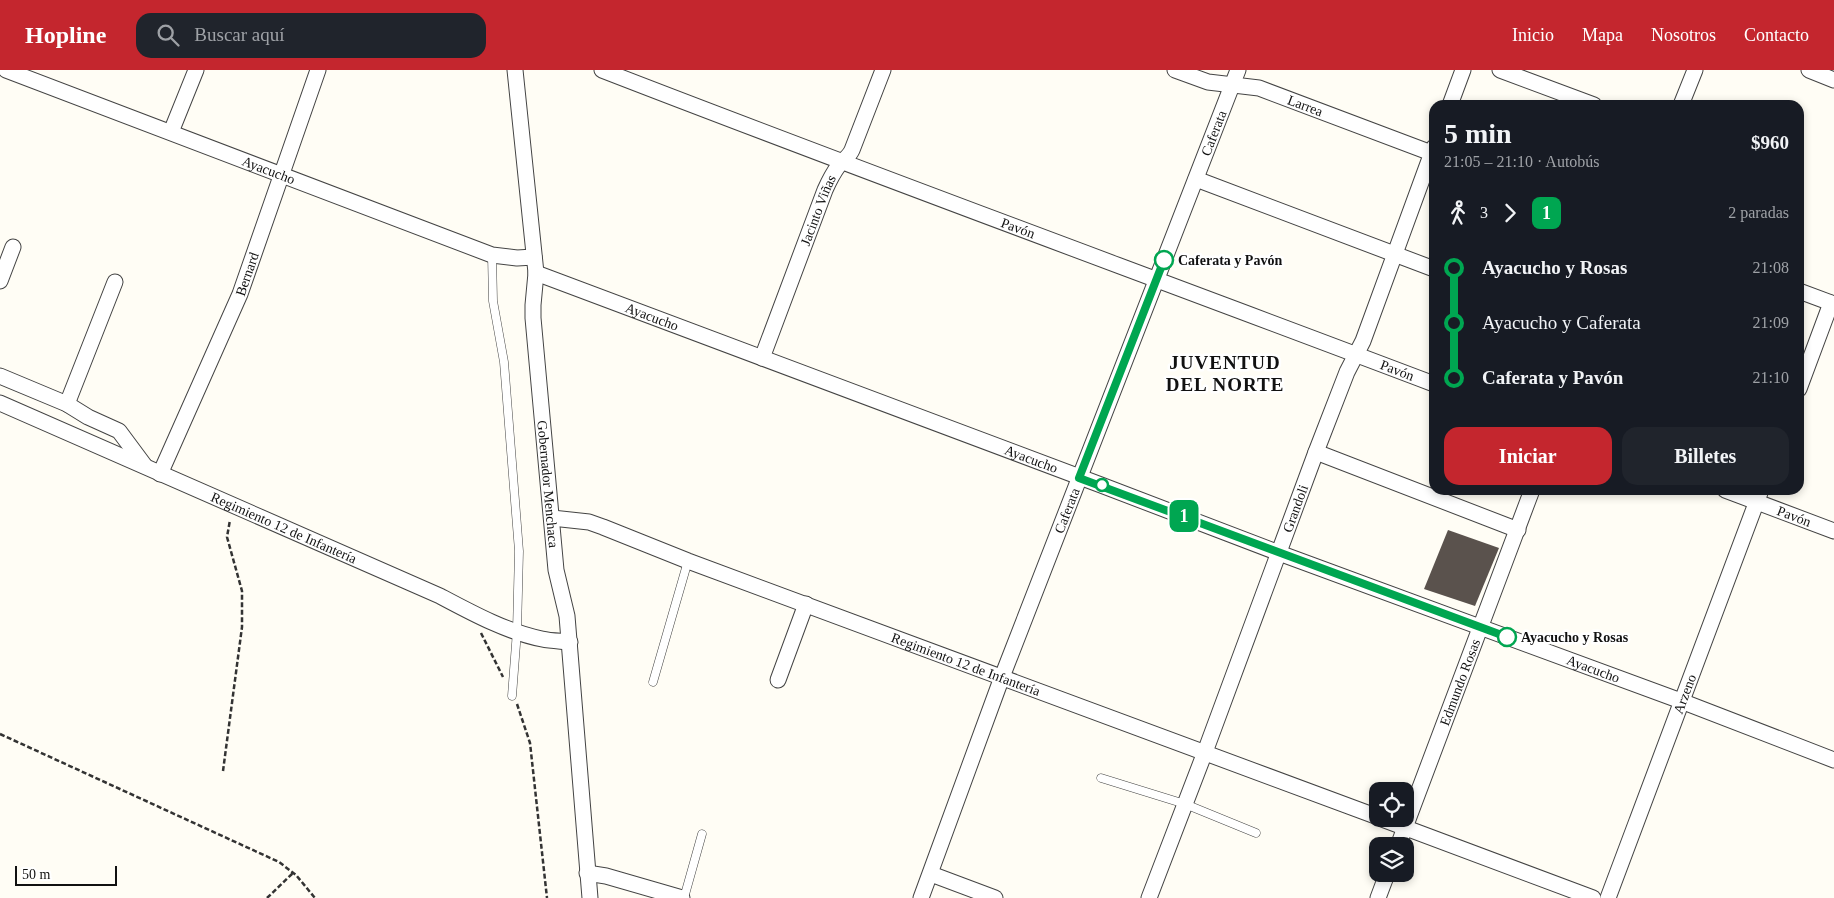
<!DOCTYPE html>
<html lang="es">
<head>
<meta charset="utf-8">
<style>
	body { margin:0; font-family:"Times New Roman",serif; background:#20242c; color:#f1f3f6; height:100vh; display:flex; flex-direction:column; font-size:19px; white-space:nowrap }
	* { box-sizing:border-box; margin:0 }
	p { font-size:16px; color:#9ea1a6 }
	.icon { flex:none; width:28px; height:28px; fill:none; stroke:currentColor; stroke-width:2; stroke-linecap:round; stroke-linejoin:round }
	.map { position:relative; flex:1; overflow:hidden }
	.sheet { position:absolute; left:1429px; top:30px; width:375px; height:395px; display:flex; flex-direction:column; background:#171b24; border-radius:15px; box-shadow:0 2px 8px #0003 }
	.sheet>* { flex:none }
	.badge { padding:0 10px; border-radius:8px; font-size:18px; line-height:32px }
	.controls { position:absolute; left:1369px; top:712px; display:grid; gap:10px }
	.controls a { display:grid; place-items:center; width:45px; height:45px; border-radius:10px; background:#171b24; box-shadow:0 2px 8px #0003; font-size:25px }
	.scale { position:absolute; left:15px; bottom:12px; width:102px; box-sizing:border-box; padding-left:5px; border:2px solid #111; border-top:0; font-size:14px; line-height:18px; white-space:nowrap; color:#111; -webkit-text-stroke:4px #fff; paint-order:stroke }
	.map>.badge { position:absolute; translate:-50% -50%; box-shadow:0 0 0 2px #fff }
	.legs { display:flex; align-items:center; gap:8px; height:55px; padding:0 15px; font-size:16px }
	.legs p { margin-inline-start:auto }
	.summary { display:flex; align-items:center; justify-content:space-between; height:85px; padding:0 15px }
	h1 { font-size:28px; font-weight:700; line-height:38px }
	.button { display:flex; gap:10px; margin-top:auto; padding:10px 15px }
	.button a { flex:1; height:58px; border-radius:15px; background:#c4262e; color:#fff; font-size:20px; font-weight:700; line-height:58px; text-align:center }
	.button a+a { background:#20242c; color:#f1f3f6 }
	ul { padding:0 15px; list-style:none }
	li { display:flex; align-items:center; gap:18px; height:55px; font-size:19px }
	li i { display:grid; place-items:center; width:8px; height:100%; margin:0 6px; background:currentColor }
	li i::after { content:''; width:12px; height:12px; margin:-6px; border:4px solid; border-radius:50%; background:#171b24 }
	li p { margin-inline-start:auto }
	li:first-child i { background:linear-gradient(#0000 50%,currentColor 0) }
	li:last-child i { background:linear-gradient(currentColor 50%,#0000 0) }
	header { display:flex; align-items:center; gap:30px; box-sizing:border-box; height:70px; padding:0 25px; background:#c4262e; color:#fff }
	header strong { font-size:24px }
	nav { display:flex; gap:28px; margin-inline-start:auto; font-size:18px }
	.search { width:350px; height:45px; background:#20242c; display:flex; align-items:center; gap:12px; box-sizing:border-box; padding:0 18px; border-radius:15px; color:#9ea1a6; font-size:19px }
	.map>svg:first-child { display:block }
	.building { fill:#5a524d }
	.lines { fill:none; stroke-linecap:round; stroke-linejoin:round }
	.lane-casing { stroke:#444; stroke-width:9 }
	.street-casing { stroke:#444; stroke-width:17 }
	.path { stroke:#333; stroke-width:2.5; stroke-dasharray:5 2.5; stroke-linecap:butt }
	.lane { stroke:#fff; stroke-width:8 }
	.street { stroke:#fff; stroke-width:15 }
	.line-1-casing { stroke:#fff; stroke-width:11 }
	.line-1 { stroke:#00a651; stroke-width:8 }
	.stop-1-dot { fill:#fff; stroke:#00a651; stroke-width:2.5 }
	.labels { text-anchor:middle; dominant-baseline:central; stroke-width:5; stroke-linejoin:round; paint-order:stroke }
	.street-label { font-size:14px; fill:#111; stroke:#fff }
	.stop-label { font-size:14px; font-weight:bold; fill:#111; stroke:#fff; text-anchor:start }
	.district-label { font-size:19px; font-weight:bold; letter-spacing:1px; fill:#111; stroke:#fff }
</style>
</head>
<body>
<header>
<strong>Hopline</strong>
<div class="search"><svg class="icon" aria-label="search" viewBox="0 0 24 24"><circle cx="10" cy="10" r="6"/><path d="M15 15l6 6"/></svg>Buscar aquí</div>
<nav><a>Inicio</a><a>Mapa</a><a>Nosotros</a><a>Contacto</a></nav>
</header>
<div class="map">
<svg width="1834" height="828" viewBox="0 0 1834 828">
	<rect width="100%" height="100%" fill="#fffdf5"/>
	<path class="building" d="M1448,460l51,18 -24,58 -51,-17z"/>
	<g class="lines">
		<defs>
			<path id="lane" d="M492,185l1,46 11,61 15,189 -2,80 -5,65
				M653,612l35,-121
				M1101,708l84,26 71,29
				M684,828l18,-64"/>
			<g id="street">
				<path id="s1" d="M6,0l486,185 25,3 17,-1"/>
				<path id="s2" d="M515,0l21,203 -3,32v13l23,252 11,46 23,282"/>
				<path id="s3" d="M602,0c276,107 555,209 832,314"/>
				<path id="s4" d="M1175,0l33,12 51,6 175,66"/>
				<path d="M1500,0l94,35"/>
				<path d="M1809,0l25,10"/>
				<path d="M1450,35l13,-35"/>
				<path d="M1681,35l14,-35"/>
				<path d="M171,62l25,-62"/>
				<path d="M1196,109l238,90"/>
				<path id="s5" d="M536,203l565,212 178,68 402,148 153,59"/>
				<path d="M0,211l13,-34"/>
				<path d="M1799,221l35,13"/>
				<path id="s6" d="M762,288l63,-168c4,-9 8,-17 14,-25 4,-5 10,-8 13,-15l31,-80"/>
				<path d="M0,306l67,28 21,13 31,14 26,35"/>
				<path d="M1799,319l32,-86"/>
				<path id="s7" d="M0,333l440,193c32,17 67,36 102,43 9,2 19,2 28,3"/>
				<path d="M67,334l48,-122"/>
				<path d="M1316,382l202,78"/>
				<path id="s8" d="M160,404l80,-180 78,-224"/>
				<path id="s9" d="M1725,420l109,41"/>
				<path id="s10" d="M552,448l37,4 14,5 85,34 690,256"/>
				<path d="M778,610l28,-76"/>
				<path d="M1382,749l211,79"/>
				<path id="s11" d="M1398,776l134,-356"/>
				<path d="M587,803l19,3 76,22"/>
				<path d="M931,804l64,24"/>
				<path id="s12" d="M921,828l81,-221 236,-607"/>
				<path id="s13" d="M1149,828l56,-146 111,-300 31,-80 16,-31 71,-194"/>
				<path d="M1378,828l9,-24"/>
				<path id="s14" d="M1608,828l153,-408"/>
			</g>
		</defs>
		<use href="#lane" class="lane-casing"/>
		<use href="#street" class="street-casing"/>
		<path class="path" d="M481,563l22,44
			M517,634l13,39 17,155
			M0,664l279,128 17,13 19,23
			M223,701l19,-144v-36l-15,-54 3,-17
			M267,828l26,-25"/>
		<use href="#lane" class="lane"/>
		<use href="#street" class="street"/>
	</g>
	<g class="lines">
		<defs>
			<path id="line-1" d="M1164,190l-85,218 428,159"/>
		</defs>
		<use href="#line-1" class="line-1-casing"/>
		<use href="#line-1" class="line-1"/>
	</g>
	<g class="stop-1-dot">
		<circle cx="1164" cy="190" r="9"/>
		<circle cx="1102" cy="415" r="6"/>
		<circle cx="1507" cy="567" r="9"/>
	</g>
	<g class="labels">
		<g class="street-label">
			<text stroke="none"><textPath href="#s4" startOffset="136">Larrea</textPath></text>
			<text stroke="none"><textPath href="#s12" startOffset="819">Caferata</textPath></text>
			<text stroke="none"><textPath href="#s1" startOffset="281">Ayacucho</textPath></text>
			<text stroke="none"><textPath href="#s6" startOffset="158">Jacinto Viñas</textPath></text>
			<text stroke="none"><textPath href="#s3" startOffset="445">Pavón</textPath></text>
			<text stroke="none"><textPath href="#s8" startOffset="218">Bernard</textPath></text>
			<text stroke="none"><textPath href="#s5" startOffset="124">Ayacucho</textPath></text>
			<text stroke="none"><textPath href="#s3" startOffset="850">Pavón</textPath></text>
			<text stroke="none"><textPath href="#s5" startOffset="529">Ayacucho</textPath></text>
			<text stroke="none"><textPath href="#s2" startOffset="416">Gobernador Menchaca</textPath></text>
			<text stroke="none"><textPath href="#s13" startOffset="416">Grandoli</textPath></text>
			<text stroke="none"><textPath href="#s12" startOffset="414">Caferata</textPath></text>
			<text stroke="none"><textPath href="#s9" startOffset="74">Pavón</textPath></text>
			<text stroke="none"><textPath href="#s7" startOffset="310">Regimiento 12 de Infantería</textPath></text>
			<text stroke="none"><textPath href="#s10" startOffset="440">Regimiento 12 de Infantería</textPath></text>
			<text stroke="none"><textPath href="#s5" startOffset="1129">Ayacucho</textPath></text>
			<text stroke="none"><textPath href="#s11" startOffset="175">Edmundo Rosas</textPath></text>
			<text stroke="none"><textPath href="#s14" startOffset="218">Arzeno</textPath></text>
		</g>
		<g class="stop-label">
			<text x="1178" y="190">Caferata y Pavón</text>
			<text x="1521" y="567">Ayacucho y Rosas</text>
		</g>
		<g class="district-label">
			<text x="1225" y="292">JUVENTUD<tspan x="1225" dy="22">DEL NORTE</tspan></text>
		</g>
	</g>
</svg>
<div class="controls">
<a><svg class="icon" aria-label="locate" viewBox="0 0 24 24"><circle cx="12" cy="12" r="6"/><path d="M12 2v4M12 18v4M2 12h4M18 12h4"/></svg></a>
<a><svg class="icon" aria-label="layers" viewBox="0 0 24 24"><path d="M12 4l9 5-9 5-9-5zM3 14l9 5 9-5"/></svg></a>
</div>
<div class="scale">50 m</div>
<b class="badge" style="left:1184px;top:446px;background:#00a651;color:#fff">1</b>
<section class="sheet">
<div class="summary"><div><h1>5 min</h1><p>21:05 – 21:10 · Autobús</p></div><b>$960</b></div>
<div class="legs"><svg class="icon" aria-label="walk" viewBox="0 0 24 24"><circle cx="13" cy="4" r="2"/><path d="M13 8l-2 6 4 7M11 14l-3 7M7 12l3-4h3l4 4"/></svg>3<svg class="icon" aria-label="forward" viewBox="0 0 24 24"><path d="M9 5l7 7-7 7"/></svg><b class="badge" style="background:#00a651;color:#fff">1</b><p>2 paradas</p></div>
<ul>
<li><i style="color:#00a651"></i><b>Ayacucho y Rosas</b><p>21:08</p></li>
<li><i style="color:#00a651"></i><span>Ayacucho y Caferata</span><p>21:09</p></li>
<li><i style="color:#00a651"></i><b>Caferata y Pavón</b><p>21:10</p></li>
</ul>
<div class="button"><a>Iniciar</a><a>Billetes</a></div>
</section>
</div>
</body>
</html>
